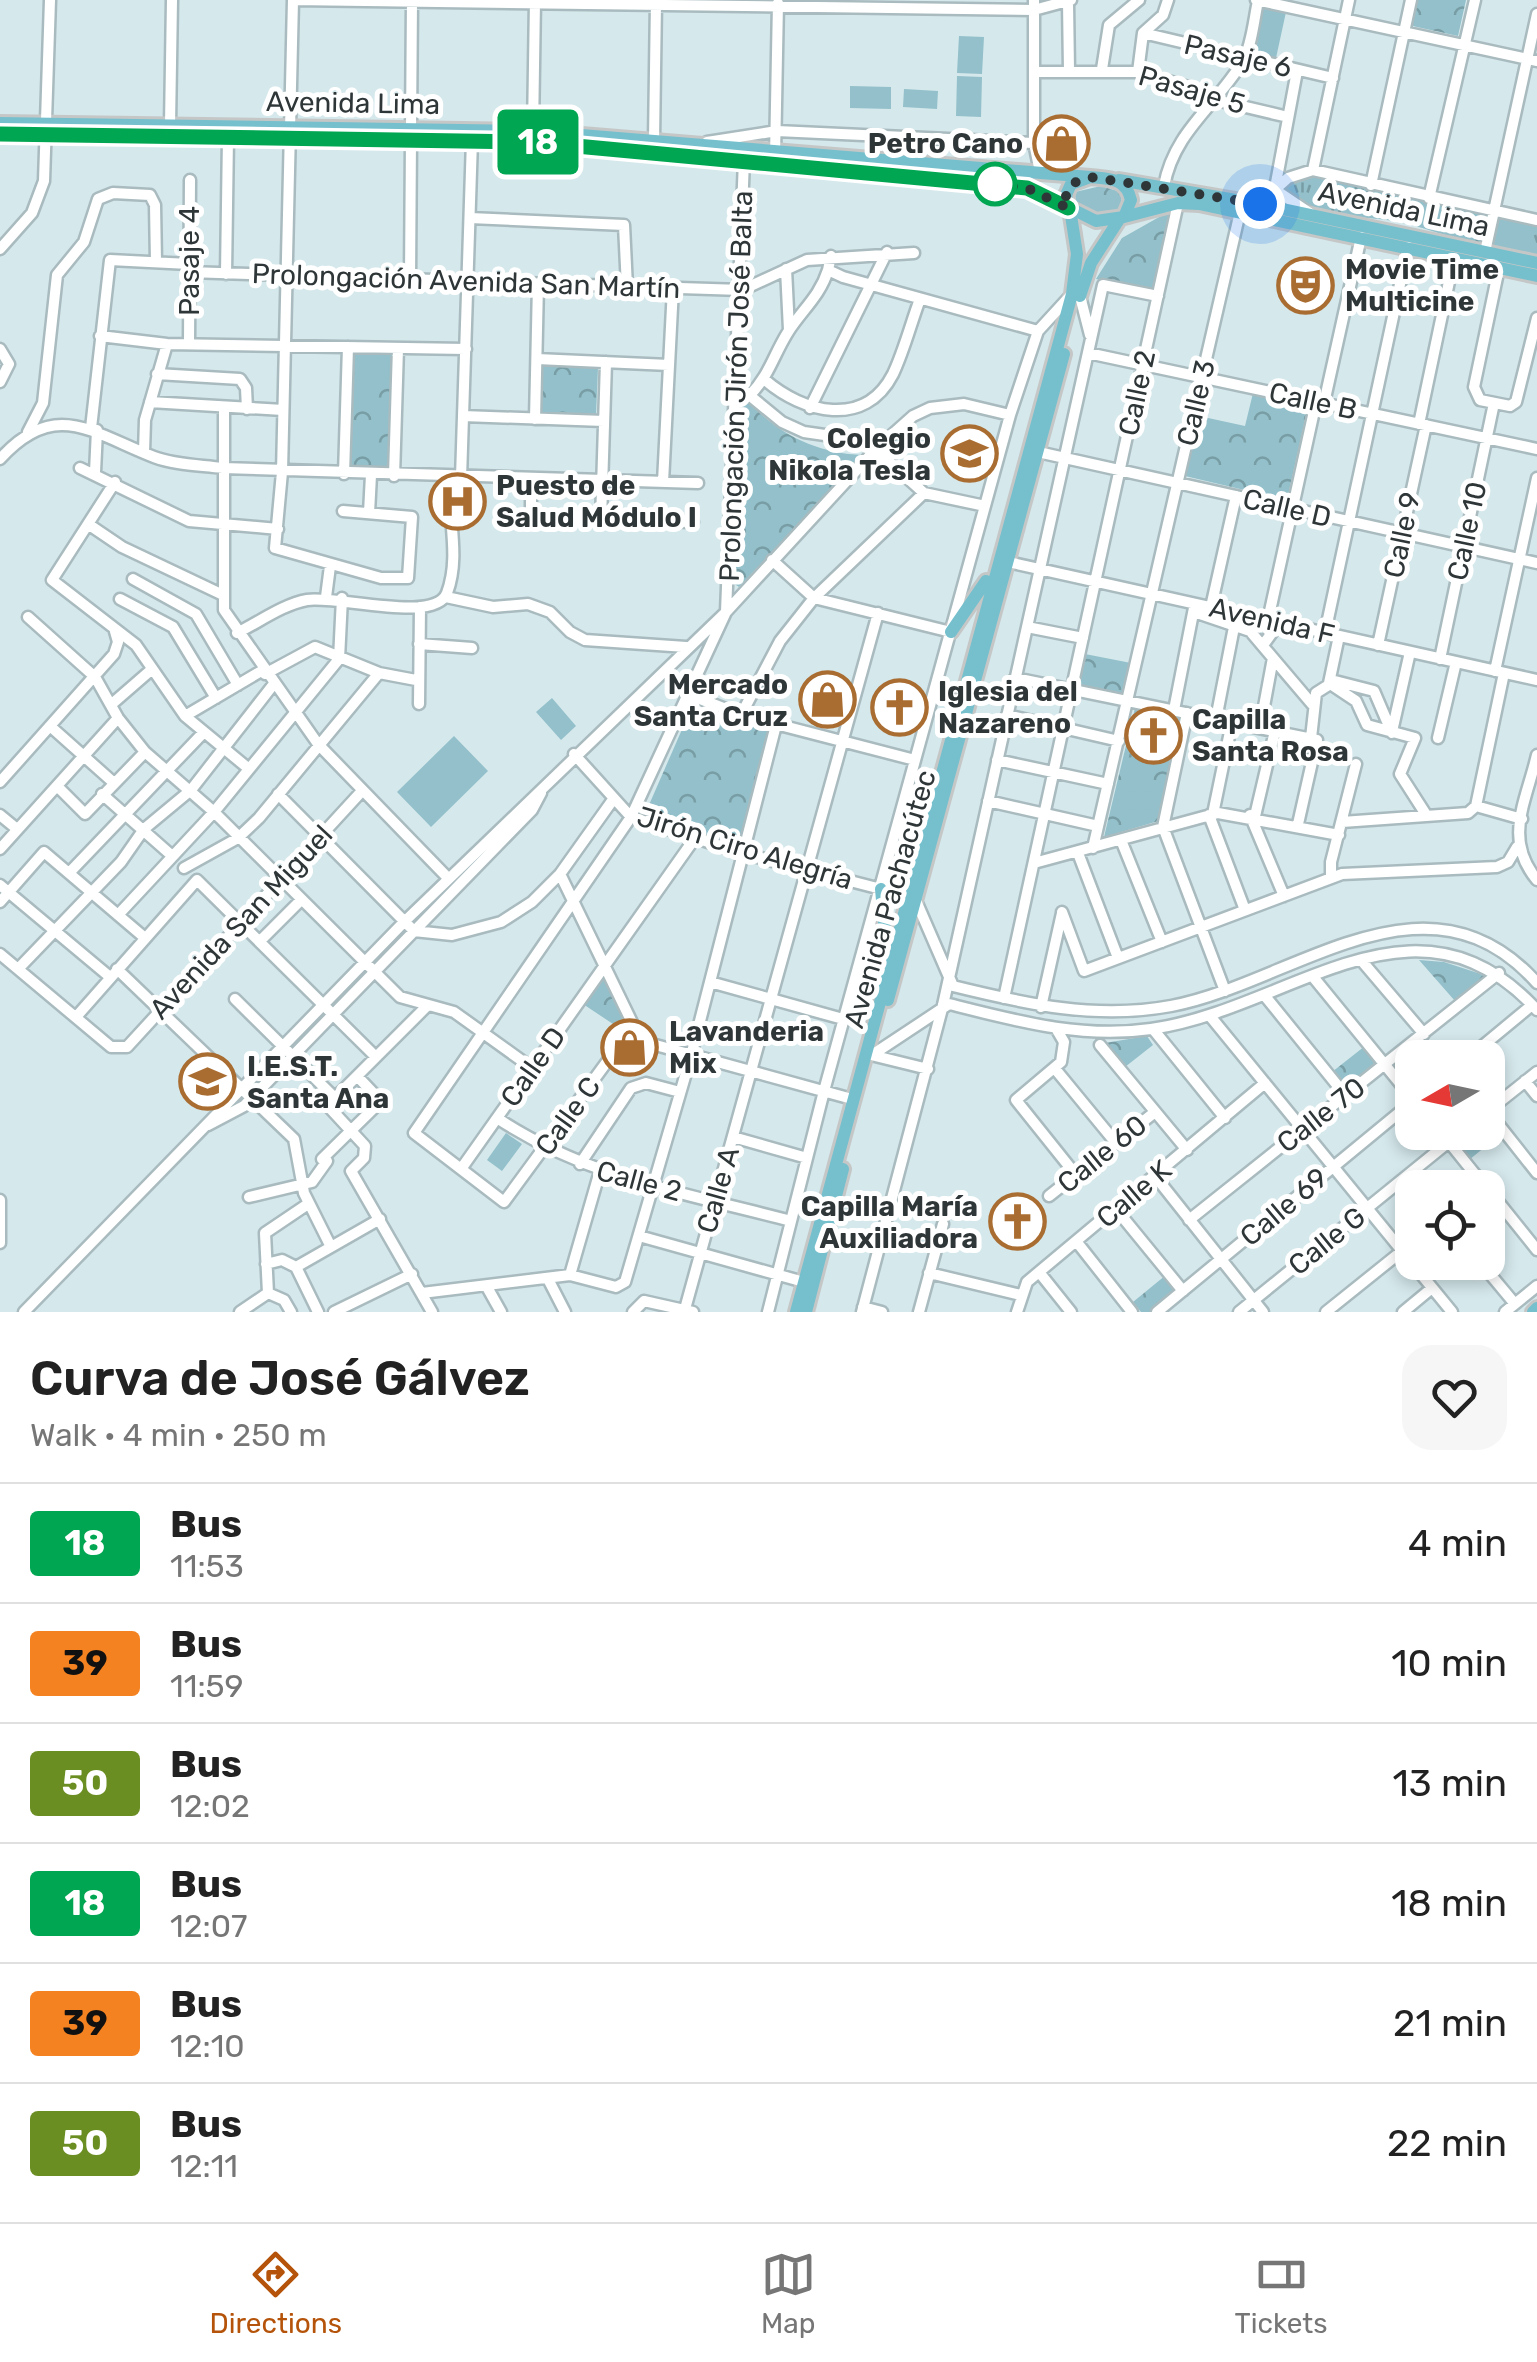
<!DOCTYPE html>
<html lang="en">
<head>
<meta charset="utf-8">
<style>
	body { margin:0; font-family:Rubik,sans-serif; background:#f6f6f6; color:#222; height:100vh; display:flex; flex-direction:column; font-size:38px; white-space:nowrap }
	* { box-sizing:border-box; margin:0 }
	p { font-size:32px; color:#767676 }
	.icon { flex:none; width:55px; height:55px; fill:none; stroke:currentColor; stroke-width:2; stroke-linecap:round; stroke-linejoin:round }
	.map { position:relative; height:1312px; overflow:hidden }
	.side { display:flex; flex-direction:column; background:#fff; flex:1 }
	.side>* { flex:none }
	.badge { padding:0 20px; border-radius:8px; font-size:35px; line-height:65px }
	.needle { width:65px; rotate:261deg }
	.tools { position:absolute; left:1395px; top:1040px; display:grid; gap:20px }
	.tools a { display:grid; place-items:center; width:110px; height:110px; border-radius:20px; background:#fff; box-shadow:0 5px 15px #0003; font-size:50px }
	.you { position:absolute; width:50px; height:50px; margin:-25px; border:8px solid #fff; border-radius:50%; background:#1a73e8; box-shadow:0 0 0 15px #1a73e833 }
	.map>.badge { position:absolute; translate:-50% -50%; box-shadow:0 0 0 5px #fff }
	.round { display:grid; place-items:center; flex:none; width:105px; height:105px; border-radius:30px; background:#f6f6f6 }
	.overview { display:flex; align-items:center; justify-content:space-between; height:170px; padding:0 30px }
	h1 { font-size:48px; font-weight:600; line-height:75px }
	ul { padding:0; list-style:none }
	li { display:flex; align-items:center; gap:30px; height:120px; padding:0 30px; border-top:2px solid #e0e0e0 }
	li div { flex:1 }
	li b { display:block; font-size:38px }
	li em { font-style:normal }
	li .badge { min-width:110px; font-weight:700; text-align:center }
	.tabs { display:flex; justify-content:space-around; align-items:center; height:140px; border-top:2px solid #e0e0e0; background:#fff; font-size:28px; color:#767676 }
	.tabs a { display:grid; justify-items:center; gap:5px }
	.tabs .current { color:#b45309 }
	.map>svg:first-child { display:block }
	.grass { fill:url(#grass-tufts) }
	.park { fill:url(#park-crowns) }
	.pitch { fill:#93c0ca }
	.lines { fill:none; stroke-linecap:round; stroke-linejoin:round }
	.minor-casing { stroke:#a9bbbf; stroke-width:15 }
	.major-casing { stroke:#c5c7c7; stroke-width:18 }
	.minor { stroke:#fff; stroke-width:10 }
	.major { stroke:#76c0cd; stroke-width:12 }
	.line-casing { stroke:#fff; stroke-width:22 }
	.line { stroke:#00a651; stroke-width:15 }
	.walk { stroke:#2f3638; stroke-width:10; stroke-dasharray:0 18 }
	.stop-dot { fill:#fff; stroke:#00a651; stroke-width:5 }
	.labels { text-anchor:middle; dominant-baseline:central; stroke-width:10; stroke-linejoin:round; paint-order:stroke }
	.street-label { font-size:28px; fill:#2f3638; stroke:#fff }
	.poi-label { font-size:28px; font-weight:bold; fill:#2f3638; stroke:#fff; text-anchor:start }
</style>
</head>
<body>
<div class="map">
<svg width="1537" height="1312" viewBox="0 0 1537 1312">
	<defs>
		<pattern id="grass-tufts" width="24" height="20" patternUnits="userSpaceOnUse" patternTransform="scale(2.5)"><rect width="24" height="20" fill="#93c0ca"/><path d="M3 7l-1-3M5 7V3M7 7l1-3M15 17l-1-3M17 17v-4M19 17l1-3" fill="none" stroke="#789da5"/></pattern>
		<pattern id="park-crowns" width="20" height="18" patternUnits="userSpaceOnUse" patternTransform="scale(2.5)"><rect width="20" height="18" fill="#93c0ca"/><path d="M2 6a3 3 0 1 1 6 0M12 15a3 3 0 1 1 6 0" fill="none" stroke="#789da5"/></pattern>
	</defs>
	<rect width="100%" height="100%" fill="#d5e8ec"/>
	<path class="grass" d="M1309,173l178,39 -2,29 -5,3c-26,-5 -51,-15 -77,-21 -36,-9 -93,-1 -119,-34l2,-6z
		M1498,216l39,8v34l-44,-10z"/>
	<path class="park" d="M1413,0h53l-8,36 -50,-11z
		M1101,186l20,6 1,16 -27,7 -19,-8 -1,-15z
		M1168,212l3,6 -17,74 -58,-13 26,-41z
		M352,350l40,1 -3,119 -40,-1z
		M541,366l57,2 -2,47 -56,-2z
		M1254,389l55,13 -22,98 -102,-24 14,-60 46,10z
		M742,394c31,38 72,59 121,61l-124,132 -6,-4z
		M1085,654l46,9 -6,31 -46,-9z
		M694,702l79,30 -34,114 -94,-32z
		M1135,708l47,8 -19,78 -1,26 -58,17z
		M1419,960l25,2 43,14 -32,25z
		M606,978l22,49 -3,5 -42,-28 17,-25z
		M1147,1036l6,9 -28,22 -20,-24z
		M1365,1046l12,15 -32,27 -13,-16z
		M1488,1118l14,15 -33,27 -14,-17 14,-10 19,-1z
		M1166,1275l12,15 -26,22h-11l-8,-10z"/>
	<path class="pitch" d="M1262,6l24,6 -10,46 -24,-6z
		M959,36l25,1 -2,37 -25,-1z
		M957,76l25,1 -1,40 -25,-1z
		M850,86l41,1v22l-41,-1z
		M904,89l34,2 -1,18 -34,-2z
		M355,358l34,1 -1,21 -34,-1z
		M552,698l24,28 -15,14 -25,-28z
		M454,736l34,35 -57,56 -34,-35z
		M1120,791l37,1v18l-37,-1z
		M506,1133l16,11 -20,27 -15,-11z"/>
	<g class="lines">
		<defs>
			<path id="minor" d="M293,0l-11,472 -7,76 106,30h27l4,-61 -69,-6
				M294,0l740,10 37,-10
				M1034,0v143l6,29
				M1256,0l281,61
				M1068,2l1,69
				M1143,33l190,45
				M1102,69l7,-44 30,-25
				M1035,72h103l60,18 14,9 76,18
				M1138,72l5,-39 20,-18 5,-15
				M170,125l2,-125
				M411,129l1,-129
				M533,131l2,-131
				M654,140l2,-139
				M707,142l70,-11 257,12
				M775,156l3,-153
				M1313,170l36,-170
				M1371,185l40,-185
				M1164,186c10,-55 52,-80 79,-125 9,-16 11,-42 15,-60
				M1275,188l22,-117
				M1274,189l37,25
				M1429,198l46,-198
				M1259,204l29,-26 25,-8 224,50
				M470,218l154,7 3,62
				M0,249l32,-36 12,-32 6,-181
				M1485,252l52,-238
				M831,256l-3,14 15,7 195,54
				M1499,268l-25,119 6,13 30,6 6,-4 21,-84
				M786,269l3,61
				M189,272l553,18 65,-30 107,-7
				M226,274l2,-137
				M410,279l1,-140
				M1080,296l10,39
				M100,336l67,8 299,5
				M189,343l1,-163
				M0,349l9,15 -9,18
				M1088,353l449,96
				M537,359l132,6
				M157,374l83,5 6,9 1,21
				M765,380c38,33 100,49 128,-6 11,-23 18,-51 27,-75
				M738,386l44,36 22,10 62,9 58,52 61,13
				M750,395c19,-19 24,-41 38,-63 14,-22 32,-36 40,-62
				M150,402l133,8
				M1324,403l37,-166
				M224,408v202l94,134 130,134
				M810,408l77,-156
				M463,416l141,5
				M535,419l3,-135
				M1419,424l35,-166
				M91,428l19,-168 79,4
				M28,432l15,-29 14,-128 27,-33 14,-43 15,-6 37,2 5,10 1,57
				M144,452l1,-32 22,-76
				M1038,452l499,111
				M0,459c55,-61 92,-26 154,-2 21,8 47,8 69,11l475,15
				M80,468l109,53 89,8
				M95,472l2,-42
				M344,474l4,-127
				M394,476l4,-128
				M461,478l11,-338
				M531,480v38l162,4
				M115,482l-63,98 84,65 49,71 64,53
				M663,482l10,-194
				M369,513l2,-38
				M601,520l5,-158
				M88,524l34,23 99,47
				M772,560l42,38 137,34
				M1008,562l529,118
				M133,579l63,35 42,71
				M326,597l4,-31
				M446,597l47,10 35,-3 22,8 20,20 15,8 101,7
				M120,599l53,28 43,71
				M1211,607l25,-111
				M1194,612l56,19 62,73
				M28,617l67,60 23,41 27,34 69,60 186,185 54,15 78,56
				M1268,620l48,-218
				M1027,627l56,11
				M237,633c22,-11 47,-29 70,-33 30,-5 128,24 140,-7 14,-37 0,-77 3,-115
				M1325,633l83,-386
				M1339,636l-10,47 27,18 11,24 48,13 -15,36 25,39
				M419,644l53,4
				M1263,645l16,-22
				M1378,645l48,-220
				M1440,659l54,-256
				M1495,671l42,-193
				M265,674l50,-27 64,26 37,7
				M1015,678l302,62 -19,84
				M690,695l51,20 174,45
				M113,703l38,-33
				M419,704l1,-97
				M1174,710l20,-102
				M1187,713l-24,114 62,164
				M741,715l39,-74 34,-43 110,-105
				M1007,715l112,26
				M185,716l78,-46
				M1216,719l19,-97
				M50,726l64,57
				M1393,727l17,-75
				M1260,728l13,-70
				M1311,738l5,-45 19,-12 39,10 18,42
				M1438,738l18,-76
				M574,754l57,63 111,36 139,36
				M1537,755c-11,47 -34,84 0,125
				M997,760l111,24
				M0,782l114,-128 4,-12 -4,-14
				M57,786l28,28 60,-62
				M102,794l68,60
				M278,794l136,137 38,4 49,-13 31,-20 28,-28 52,-73
				M988,801l110,25
				M1476,806l28,-133
				M1213,814l19,-92
				M0,815l17,14
				M1209,815l36,95
				M1250,815l34,81
				M1255,816l20,-85
				M1342,822l126,-9 8,-7 46,13
				M1121,840l41,102
				M1093,848l147,-636
				M0,849l118,-131
				M1078,853l40,105
				M1034,863l184,-50 121,22
				M184,868l54,-30 21,-20 120,-145
				M69,873l135,-141
				M560,874l81,167 211,58
				M1331,878v-16l25,-98
				M0,885l110,92
				M0,902l44,-50 101,86
				M917,903l36,83c73,18 143,34 218,20 122,-23 256,-147 366,-23
				M1062,912l22,59 258,-97 155,-7 11,-5 9,-15
				M118,915l96,-103 125,-153 3,-61
				M260,941l41,-41
				M0,954l111,93h16l234,-255
				M1361,960l63,74
				M18,969l103,-107 23,-33 47,-39 82,-105
				M117,969l177,170 10,54 27,54
				M1314,978l98,120
				M710,982l133,37
				M1265,996l81,100
				M1004,998l174,-795
				M235,999l100,99 92,-92
				M1041,1007l21,-94
				M1210,1016l242,296
				M76,1017l121,-137 179,177
				M1153,1029l72,89
				M1057,1030l7,12 -3,20 -45,38 60,75
				M636,1035l-16,9 -116,158 -90,-69 217,-316 95,-205 18,-452
				M1100,1045l87,105
				M871,1055l57,14
				M872,1055l77,-51c68,17 132,35 202,25 141,-20 263,-152 386,-19
				M1468,1058l64,-53
				M1056,1070l60,73
				M1525,1081l12,15
				M328,1106l37,40 -1,12 -13,13 81,141
				M1488,1111l49,62
				M1488,1111l49,-39
				M497,1118c92,61 189,75 294,103
				M208,1125l36,-19 288,-296 9,-17
				M1441,1132l45,56
				M733,1137l74,21
				M322,1159l53,-52 1,-11 -19,-20
				M580,1164l51,-76 15,-5 34,9
				M461,1169l234,-331
				M1409,1175l10,13
				M1155,1176l108,136
				M1488,1189l49,61
				M1049,1196l106,-84
				M249,1197l63,-15 15,-21
				M0,1200v43
				M1116,1209l67,82
				M1189,1220l310,-247
				M639,1236l165,46
				M1076,1241l56,71
				M1480,1262l35,42
				M266,1264l16,-4 14,7 22,45
				M296,1267l84,-48
				M1039,1272l32,40
				M929,1273l92,22
				M570,1275l30,-104
				M548,1279l17,33
				M487,1287l14,25
				M268,1293l-3,-60 43,-29
				M268,1293l16,7 7,12
				M422,1293l148,-18 46,12 9,-5 66,-226 85,-331
				M863,1307l19,5
				M685,1309l193,-696
				M24,1312l380,-390 322,-310 150,-163 37,-33 17,-8 34,-4 46,11
				M240,1312l28,-19
				M334,1312l78,-38
				M633,1312l11,-11 49,11
				M768,1312l56,-221 186,-676 28,-84 33,-36
				M862,1312l81,-307 160,-720 55,11
				M919,1312l24,-88
				M1017,1312l10,-30 238,-199
				M1157,1312l255,-210
				M1239,1312l222,-180
				M1326,1312l76,-61
				M1403,1312l29,-24
				M1505,1312l32,-26"/>
			<path id="major" d="M0,123l533,8 557,46
				M0,134l533,8 494,46 41,19
				M1090,177c20,2 36,1 41,23l-7,17 -28,4 -28,-14 -2,-12 5,-11z
				M1119,180l140,24 278,59
				M1124,217l54,-14 21,1 338,72
				M1080,296l11,-33 29,-45
				M951,632l35,-51
				M881,889l6,67
				M888,1000l176,-646
				M796,1312l276,-1018 5,-40 -7,-45
				M806,1312l37,-143
				M1533,1312l4,-4"/>
		</defs>
		<use href="#minor" class="minor-casing"/>
		<use href="#major" class="major-casing"/>
		<use href="#minor" class="minor"/>
		<use href="#major" class="major"/>
	</g>
	<g class="lines">
		<defs>
			<path id="line" d="M0,134l533,8 494,46 41,20"/>
		</defs>
		<use href="#line" class="line-casing"/>
		<use href="#line" class="line"/>
		<path class="walk" d="M995,184l32,4 41,20 -2,-12 5,-12 19,-7 170,27"/>
	</g>
	<defs>
		<symbol id="shop-ring" viewBox="-11 -11 22 22"><circle r="9.5" fill="#fff" stroke="#aa6d31" stroke-width="1.5"/><path d="M-5-2.5h2.3a2.7 3.5 0 0 1 5.4 0H5L5.5 6h-11ZM-1.5-2.5h3a1.5 2.3 0 0 0-3 0Z" fill="#aa6d31"/></symbol>
		<symbol id="theatre-ring" viewBox="-11 -11 22 22"><circle r="9.5" fill="#fff" stroke="#aa6d31" stroke-width="1.5"/><path d="M-5-5.5Q0-4 5-5.5V0Q5 5 0 6Q-5 5-5 0ZM-3.3-2.5H-1v1.5H-3.3ZM1-2.5H3.3v1.5H1ZM-2.8 1Q0 5.5 2.8 1Z" fill="#aa6d31"/></symbol>
		<symbol id="school-ring" viewBox="-11 -11 22 22"><circle r="9.5" fill="#fff" stroke="#aa6d31" stroke-width="1.5"/><path d="M0-5L7-2L0 1L-7-2ZM-4 1L0 2.5L4 1V4Q0 6-4 4Z" fill="#aa6d31"/></symbol>
		<symbol id="hospital-ring" viewBox="-11 -11 22 22"><circle r="9.5" fill="#fff" stroke="#aa6d31" stroke-width="1.5"/><path d="M-5-5h3v3.5h4V-5h3V5h-3V1.5h-4V5h-3Z" fill="#aa6d31"/></symbol>
		<symbol id="church-ring" viewBox="-11 -11 22 22"><circle r="9.5" fill="#fff" stroke="#aa6d31" stroke-width="1.5"/><path d="M-1.2-6h2.4v3.5h3.3v2.4h-3.3V6h-2.4V-.1h-3.3v-2.4h3.3Z" fill="#aa6d31"/></symbol>
		<symbol id="university-ring" viewBox="-11 -11 22 22"><circle r="9.5" fill="#fff" stroke="#aa6d31" stroke-width="1.5"/><path d="M0-5L7-2L0 1L-7-2ZM-4 1L0 2.5L4 1V4Q0 6-4 4Z" fill="#aa6d31"/></symbol>
	</defs>
	<g fill-rule="evenodd">
		<use href="#shop-ring" x="1030" y="112" width="63" height="63"/>
		<use href="#theatre-ring" x="1274" y="254" width="63" height="63"/>
		<use href="#school-ring" x="938" y="422" width="63" height="63"/>
		<use href="#hospital-ring" x="426" y="470" width="63" height="63"/>
		<use href="#shop-ring" x="796" y="668" width="63" height="63"/>
		<use href="#church-ring" x="868" y="676" width="63" height="63"/>
		<use href="#church-ring" x="1122" y="704" width="63" height="63"/>
		<use href="#shop-ring" x="598" y="1016" width="63" height="63"/>
		<use href="#university-ring" x="176" y="1050" width="63" height="63"/>
		<use href="#church-ring" x="986" y="1190" width="63" height="63"/>
	</g>
	<circle class="stop-dot" cx="995" cy="184" r="20"/>
	<g class="labels">
		<g class="street-label">
			<text transform="translate(1238 56) rotate(13)">Pasaje 6</text>
			<text transform="translate(1192 90) rotate(16)">Pasaje 5</text>
			<text transform="translate(353 103) rotate(1)">Avenida Lima</text>
			<text transform="translate(1404 209) rotate(12)">Avenida Lima</text>
			<text transform="translate(189 261) rotate(-90)">Pasaje 4</text>
			<text transform="translate(466 281) rotate(2)">Prolongación Avenida San Martín</text>
			<text transform="translate(736 386) rotate(-88)">Prolongación Jirón José Balta</text>
			<text transform="translate(1137 393) rotate(-78)">Calle 2</text>
			<text transform="translate(1313 401) rotate(12)">Calle B</text>
			<text transform="translate(1196 403) rotate(-77)">Calle 3</text>
			<text transform="translate(1287 508) rotate(13)">Calle D</text>
			<text transform="translate(1467 531) rotate(-78)">Calle 10</text>
			<text transform="translate(1402 535) rotate(-78)">Calle 9</text>
			<text transform="translate(1272 621) rotate(13)">Avenida F</text>
			<text transform="translate(745 848) rotate(17)">Jirón Ciro Alegría</text>
			<text transform="translate(890 899) rotate(-74)">Avenida Pachacútec</text>
			<text transform="translate(241 922) rotate(-47)">Avenida San Miguel</text>
			<text transform="translate(533 1067) rotate(-55)">Calle D</text>
			<text transform="translate(1321 1115) rotate(-38)">Calle 70</text>
			<text transform="translate(568 1116) rotate(-54)">Calle C</text>
			<text transform="translate(1102 1154) rotate(-39)">Calle 60</text>
			<text transform="translate(639 1181) rotate(15)">Calle 2</text>
			<text transform="translate(718 1190) rotate(-74)">Calle A</text>
			<text transform="translate(1134 1194) rotate(-40)">Calle K</text>
			<text transform="translate(1284 1207) rotate(-40)">Calle 69</text>
			<text transform="translate(1327 1241) rotate(-39)">Calle G</text>
		</g>
		<g class="poi-label">
			<text x="1023" y="143" text-anchor="end">Petro Cano</text>
			<text x="1345" y="269">Movie Time<tspan x="1345" dy="32">Multicine</tspan></text>
			<text x="931" y="438" text-anchor="end">Colegio<tspan x="931" dy="32">Nikola Tesla</tspan></text>
			<text x="496" y="485">Puesto de<tspan x="496" dy="32">Salud Módulo I</tspan></text>
			<text x="788" y="684" text-anchor="end">Mercado<tspan x="788" dy="32">Santa Cruz</tspan></text>
			<text x="938" y="691">Iglesia del<tspan x="938" dy="32">Nazareno</tspan></text>
			<text x="1192" y="719">Capilla<tspan x="1192" dy="32">Santa Rosa</tspan></text>
			<text x="669" y="1031">Lavanderia<tspan x="669" dy="32">Mix</tspan></text>
			<text x="247" y="1066">I.E.S.T.<tspan x="247" dy="32">Santa Ana</tspan></text>
			<text x="978" y="1206" text-anchor="end">Capilla María<tspan x="978" dy="32">Auxiliadora</tspan></text>
		</g>
	</g>
</svg>
<div class="tools">
<a><svg class="needle" viewBox="-14 -14 28 28"><path d="M0-13l5 13h-10z" fill="#e53935"/><path d="M0 13l5-13h-10z" fill="#767676"/></svg></a>
<a><svg class="icon" aria-label="locate" viewBox="0 0 24 24"><circle cx="12" cy="12" r="6"/><path d="M12 2v4M12 18v4M2 12h4M18 12h4"/></svg></a>
</div>
<div class="you" style="left:1260px;top:204px"></div>
<b class="badge" style="left:538px;top:142px;background:#00a651;color:#fff">18</b>
</div>
<section class="side">
<div class="overview"><div><h1>Curva de José Gálvez</h1><p>Walk · 4 min · 250 m</p></div><a class="round"><svg class="icon" aria-label="heart" viewBox="0 0 24 24"><path d="M12 20l-8-8c-3-5 5-10 8-4 3-6 11-1 8 4z"/></svg></a></div>
<ul>
<li><span class="badge" style="background:#00a651;color:#fff">18</span><div><b>Bus</b><p>11:53</p></div><em>4 min</em></li>
<li><span class="badge" style="background:#f58220;color:#111">39</span><div><b>Bus</b><p>11:59</p></div><em>10 min</em></li>
<li><span class="badge" style="background:#6b8e23;color:#fff">50</span><div><b>Bus</b><p>12:02</p></div><em>13 min</em></li>
<li><span class="badge" style="background:#00a651;color:#fff">18</span><div><b>Bus</b><p>12:07</p></div><em>18 min</em></li>
<li><span class="badge" style="background:#f58220;color:#111">39</span><div><b>Bus</b><p>12:10</p></div><em>21 min</em></li>
<li><span class="badge" style="background:#6b8e23;color:#fff">50</span><div><b>Bus</b><p>12:11</p></div><em>22 min</em></li>
</ul>
</section>
<nav class="tabs">
<a class="current"><svg class="icon" aria-label="directions" viewBox="0 0 24 24"><path d="M12 3l9 9-9 9-9-9zM9 14v-3h6M13 9l2 2-2 2"/></svg>Directions</a>
<a><svg class="icon" aria-label="map" viewBox="0 0 24 24"><path d="M3 6l6-2 6 2 6-2v14l-6 2-6-2-6 2zM9 4v14M15 6v14"/></svg>Map</a>
<a><svg class="icon" aria-label="tickets" viewBox="0 0 24 24"><path d="M3 7h18v10H3zM15 7v10"/></svg>Tickets</a>
</nav>
</body>
</html>
